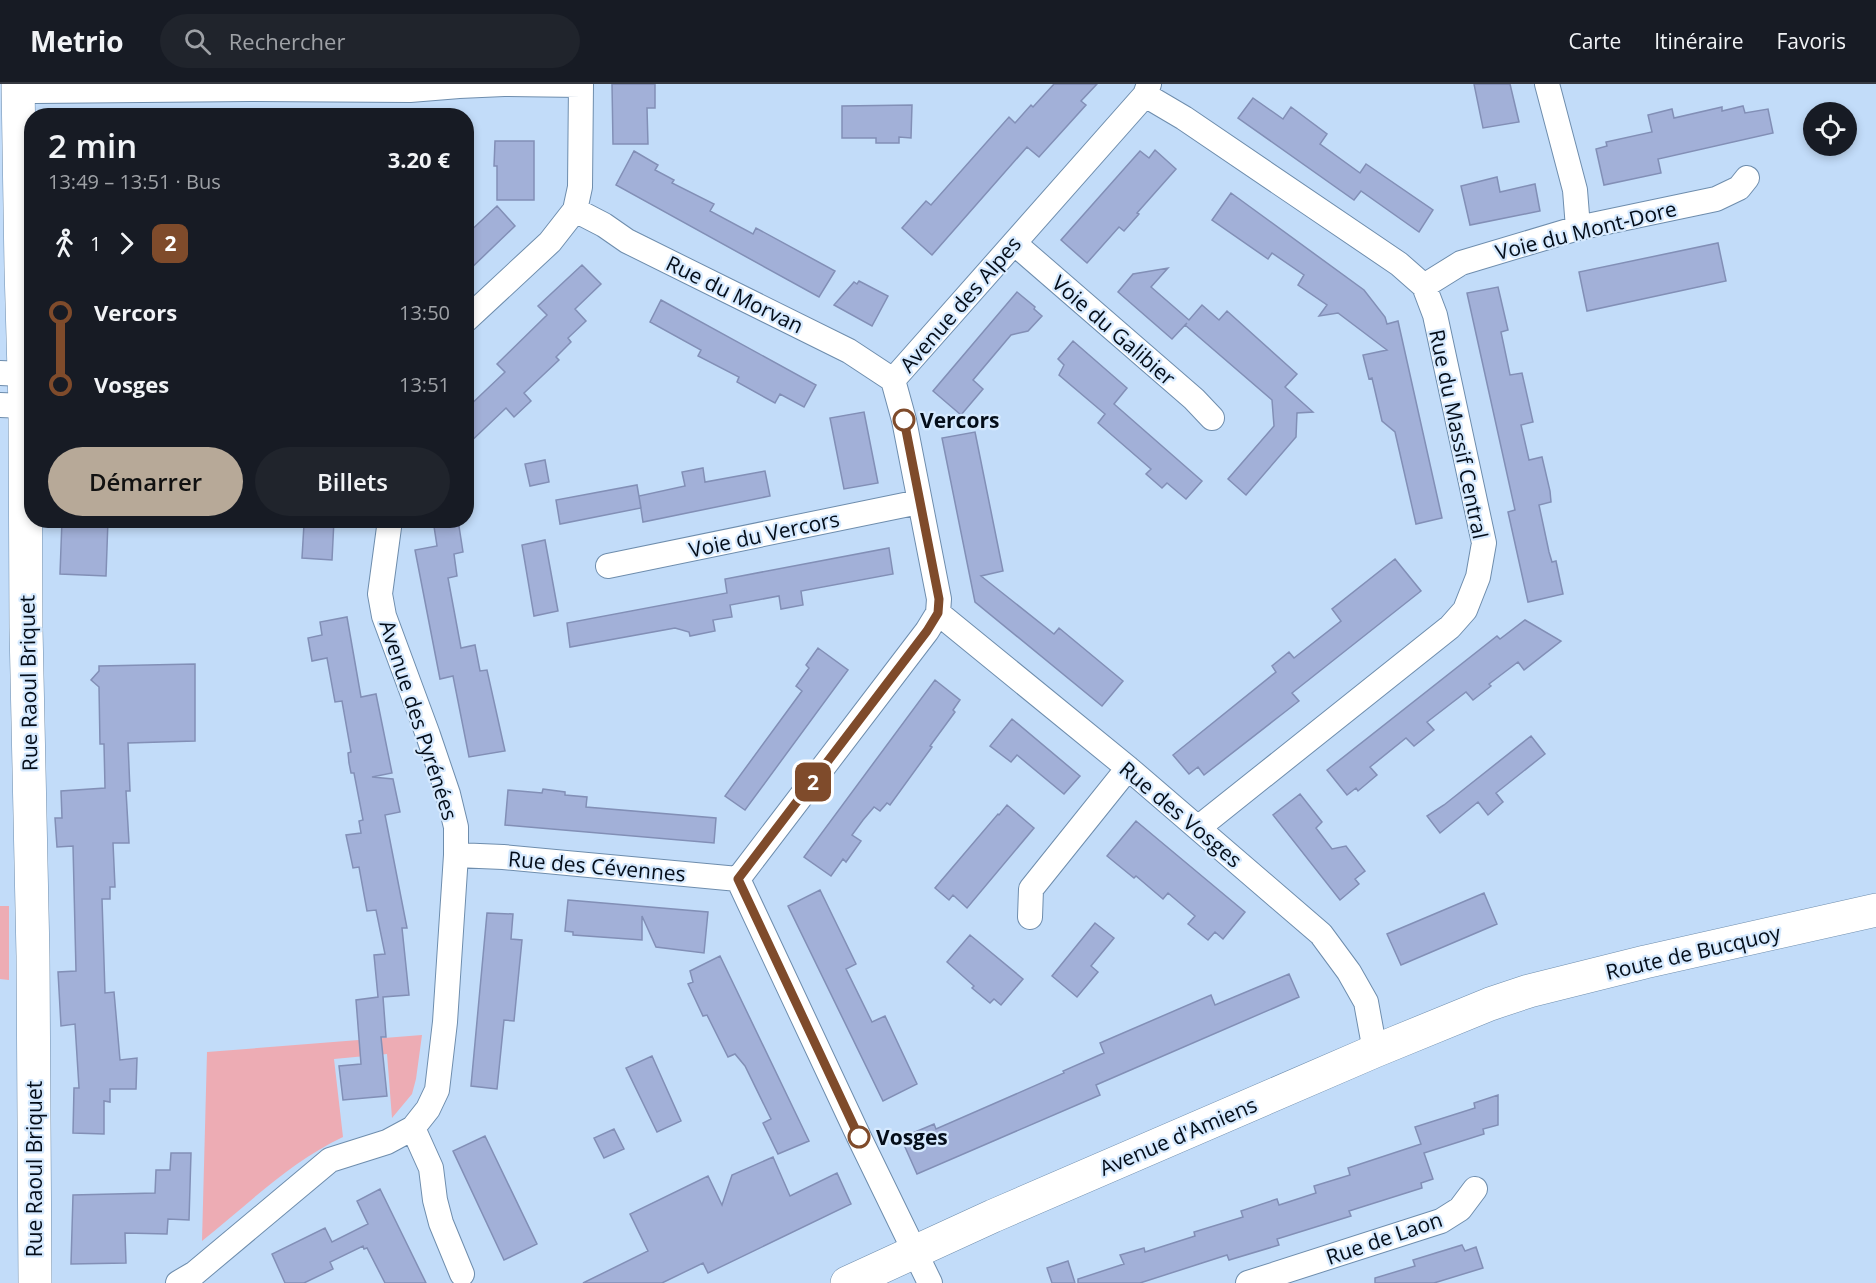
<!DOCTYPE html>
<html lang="fr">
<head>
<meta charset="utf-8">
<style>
	body { margin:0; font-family:"Open Sans",sans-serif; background:#20242c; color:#f1f3f6; height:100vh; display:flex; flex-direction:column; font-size:22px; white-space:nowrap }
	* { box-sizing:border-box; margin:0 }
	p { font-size:20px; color:#9ea1a6 }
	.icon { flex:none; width:33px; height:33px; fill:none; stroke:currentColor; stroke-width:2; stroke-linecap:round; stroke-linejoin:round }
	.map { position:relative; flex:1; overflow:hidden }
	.details { position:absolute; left:24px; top:24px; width:450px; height:420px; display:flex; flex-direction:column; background:#171b24; border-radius:24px; box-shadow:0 3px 9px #0003 }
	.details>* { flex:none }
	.badge { padding:0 12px; border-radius:9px; font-size:21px; line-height:39px }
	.tools { position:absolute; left:1803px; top:18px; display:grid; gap:12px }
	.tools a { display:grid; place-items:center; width:54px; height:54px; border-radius:50%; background:#171b24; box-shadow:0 3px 9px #0003; font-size:30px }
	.map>.badge { position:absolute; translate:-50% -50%; box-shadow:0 0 0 3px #fff }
	.legs { display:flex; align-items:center; gap:9px; height:66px; padding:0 24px; font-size:20px }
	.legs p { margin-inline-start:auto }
	.overview { display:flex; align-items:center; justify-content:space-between; height:102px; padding:0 24px }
	h1 { font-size:33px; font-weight:600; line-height:45px }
	.cta { display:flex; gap:12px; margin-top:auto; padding:12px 24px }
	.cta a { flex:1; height:69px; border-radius:36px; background:#b7a998; color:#111; font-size:24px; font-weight:600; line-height:69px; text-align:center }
	.cta a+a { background:#20242c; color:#f1f3f6 }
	ul { padding:0 24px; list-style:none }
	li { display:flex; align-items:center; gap:21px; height:72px; font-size:22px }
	li i { display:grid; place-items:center; width:9px; height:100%; margin:0 8px; background:currentColor }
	li i::after { content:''; width:15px; height:15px; margin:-8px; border:4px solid; border-radius:50%; background:#171b24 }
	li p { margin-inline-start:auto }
	li:first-child i { background:linear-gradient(#0000 50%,currentColor 0) }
	li:last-child i { background:linear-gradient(currentColor 50%,#0000 0) }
	header { display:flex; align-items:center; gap:36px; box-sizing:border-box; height:84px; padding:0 30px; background:#171b24; border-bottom:2px solid #363941 }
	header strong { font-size:28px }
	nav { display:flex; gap:33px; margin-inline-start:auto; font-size:21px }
	.search { width:420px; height:54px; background:#20242c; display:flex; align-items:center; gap:15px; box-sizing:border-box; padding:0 21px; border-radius:33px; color:#9ea1a6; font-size:22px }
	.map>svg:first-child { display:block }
	.green { fill:#edacb4 }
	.building { fill:#a2b0d8; stroke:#828fb6; stroke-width:1.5 }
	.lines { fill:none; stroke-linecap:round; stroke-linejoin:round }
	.minor-casing { stroke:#6e8dad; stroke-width:26 }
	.secondary-casing { stroke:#6e8dad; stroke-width:34 }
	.minor { stroke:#fff; stroke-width:24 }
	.secondary { stroke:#fff; stroke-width:33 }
	.line-1-casing { stroke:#fff; stroke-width:14 }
	.line-1 { stroke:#7f4b2b; stroke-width:9 }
	.stop-1-dot { fill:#fff; stroke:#7f4b2b; stroke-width:3 }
	.labels { text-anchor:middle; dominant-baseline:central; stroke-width:4.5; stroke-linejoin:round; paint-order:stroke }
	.street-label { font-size:21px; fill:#040d19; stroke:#d5e9fe }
	.stop-label { font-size:21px; font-weight:bold; fill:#040d19; stroke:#d5e9fe; text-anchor:start }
</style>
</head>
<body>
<header>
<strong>Metrio</strong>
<div class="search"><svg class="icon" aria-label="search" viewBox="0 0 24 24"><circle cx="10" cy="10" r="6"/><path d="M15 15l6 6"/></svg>Rechercher</div>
<nav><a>Carte</a><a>Itinéraire</a><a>Favoris</a></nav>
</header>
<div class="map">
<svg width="1876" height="1199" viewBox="0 0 1876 1199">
	<rect width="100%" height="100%" fill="#c2dcf9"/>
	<path class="green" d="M0,822h9v74l-9,-1z
		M422,951l-6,44 -4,15 -20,24 -5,-64 -53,5 9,78c-53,25 -96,68 -141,104l5,-189z"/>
	<path class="building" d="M612,0h43v24h-8l1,36h-35z
		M1054,0h43l-16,17 5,4 -47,52 -12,-10 -95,108 -30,-27 24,-27 5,4 78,-88 6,6 16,-18 2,2z
		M1474,0h36l9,38 -36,6z
		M1253,14l30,21 8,-12 36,27 -7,10 40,29 6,-9 67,46 -14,22 -58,-41 -7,9 -116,-82z
		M912,21l-1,33 -12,-1v6h-23v-5h-34v-32z
		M1743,22l2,7 23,-4 5,24 -115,26 3,14 -57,12 -8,-36 11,-3 -1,-4 46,-10 -4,-17 24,-6 2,9 48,-11v4z
		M495,57h39v59h-37v-34h-3z
		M1155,66l21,19 -39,44 2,1 -15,17 -5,-4 -32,36 -26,-23 79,-89 9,7z
		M634,67l24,14 -3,5 19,10 -2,3 42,21 -4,7 43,23 3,-6 79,43 -16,26 -203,-112z
		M1497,93l3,15 35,-8 5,27 -70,14 -9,-39z
		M1231,109l133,97 21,27 2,7 11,-3 44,197 -26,6 -21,-92 -13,-11 -10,-43 -3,1 -6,-24 24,-5 -49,-37 -19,3 8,-11 -29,-20 6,-10 -32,-22 -4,6 -56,-39z
		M497,122l18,20 -49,47v-38z
		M1718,159l8,38 -139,30 -8,-39z
		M582,181l19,19 -26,25 11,12 -18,17 3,4 -15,15 3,3 -35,33 7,8 -17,16 -8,-9 -40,38v-37l39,-37 -8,-8 50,-49 -9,-9z
		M1168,184l-17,19 38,33 13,-15 17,15 8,-9 70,63 -12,13 28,25 -16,1 -1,24 -50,58 -18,-16 46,-53 -2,-26 -87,-75 2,-2 -15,16 -54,-47 15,-18z
		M859,197l29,15 -16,30 -38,-21 20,-23 3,2z
		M1498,203l10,43 -7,2 9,43 12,-2 11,49 -12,3 8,35 13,-3 8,34 1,11 -12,3 10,47 3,10 4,-1 7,33 -35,8 -20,-90 7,-2 -48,-217z
		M1017,208l18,15 -1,2 8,7 -14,15 -17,4 -38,45 10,9 -22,26 -28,-24z
		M661,216l155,85 -12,22 -24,-13 -5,9 -38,-21 2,-5 -41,-21 3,-6 -51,-28z
		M1073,257l54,47 -13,16 88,77 -16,18 -19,-16 -5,5 -16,-14 5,-5 -53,-46 7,-9 -46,-39 5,-10 -6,-6z
		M864,328l14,71 -34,6 -14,-71z
		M975,348l28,139 -22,5 73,58 5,-6 64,53 -21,25 -127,-104 -33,-164z
		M545,376l4,22 -19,4 -5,-22z
		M703,384l2,14 60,-11 5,25 -127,26 -4,-26 46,-10 -3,-14z
		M637,401l4,23 -81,16 -4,-24z
		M62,436h46l-2,56 -46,-2z
		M312,436h22l-2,40 -30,-2 2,-34h8z
		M433,436h25l5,32 -9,2 3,22 -9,2 13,70 14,-3 5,26 7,-1 18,81 -36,6 -16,-81 -13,3 -25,-129 22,-4z
		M545,456l13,71 -24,5 -12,-71z
		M889,464l4,26 -92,17 2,14 -22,4 -2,-13 -49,9 2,12 -19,3 2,11 -25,5 -1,-4 -14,-4 -105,19 -3,-24 160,-30 -2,-14z
		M1395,475l26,32 -129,102 7,8 -18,14 -77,60 -6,-8 -9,7 -16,-19 103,-83 -4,-6 17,-14 5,6 47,-37 -9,-12z
		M347,533l14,80 15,-3 16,79 -20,4 21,2 7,33 -15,3 22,113h-5l7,67 -26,2 3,40h-5l6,59 -44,4 -4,-34 22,-2 -5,-64 22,-3 -4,-42 11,-1 -9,-44 -9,1 -8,-44 -6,1 -7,-33 15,-2 -2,-12 4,-1 -9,-47h-3l-2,-10 -1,-10 3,-1 -9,-51 -7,1 -8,-44 -15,3 -4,-23 14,-3 -2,-13z
		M1525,536l36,21 -37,29 -6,-8 -29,22 2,2 -18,14 -7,-8 -39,30 7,8 -20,16 -8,-8 -36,29 7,8 -19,16 -2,-3 -9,7 -20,-25 170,-134 3,3z
		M818,564l30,22 -103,140 -20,-14 77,-105 -6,-5 13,-18 -3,-3z
		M195,580v77l-67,2 2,48h-4l3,52h-16l2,44h-5v12h-8l3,94 9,-1 6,68 17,-2 -1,31h-26v13l-6,-1v33l-31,-1 1,-45h5l-4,-64 -14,2 -3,-54 18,-1 -3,-125 -16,1 -2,-29h7l-1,-27 44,-3 -1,-44h-4l-1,-57 -8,-7 8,-9v-5z
		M935,596l25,20 -7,10 2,2 -25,34 2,1 -42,58 -3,-2 -7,8 -6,-4 -11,13 -11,15 9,6 -15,21 -3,-3 -12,17 -27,-19z
		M1012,635l68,57 -16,18 -47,-39 -6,7 -21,-16z
		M1531,652l14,18 -49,39 7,9 -15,13 -10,-13 -38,31 -13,-17 17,-11z
		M543,705l22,3v3l22,2 -1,10 130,11 -2,25 -209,-18 3,-35 34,3z
		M1300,710l22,28 -6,6 16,21 14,-3 19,25 -10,8 4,5 -19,16 -67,-85z
		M1007,721l27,23 -67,80 -14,-13 -4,5 -14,-12 63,-74 1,1z
		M1136,737l109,91 -22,27 -8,-7 -7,8 -20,-16 7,-8 -27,-23 -5,6 -27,-23 -2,2 -27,-22z
		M820,806l36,74 -10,5 26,53 13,-6 32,68 -34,17 -95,-195z
		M1484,809l13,31 -96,41 -14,-31z
		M568,816l140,12 -4,41 -48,-6 -14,-31v24l-69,-5v-3l-8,-1z
		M487,829l26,1 -2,25 11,1 -8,81 -10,-1 -7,69 -26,-3z
		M1095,839l19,15 -23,28 7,6 -21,25 -25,-21z
		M970,851l53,44 -22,26 -7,-6 -4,4 -18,-15 2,-2 -27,-24z
		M720,872l89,185 -31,13 -15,-31 8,-4 -26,-53 -10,-12 -7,3 -21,-42 -4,1 -15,-32 5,-2 -3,-11z
		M1289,890l10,23 -203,88 4,10 -183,79 -16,-36 33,-14 2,5 128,-56 -1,-2 41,-18 -4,-10 111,-48 4,10z
		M652,972l29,65 -24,11 -31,-64z
		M1498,1011v30l-15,4 1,5 -60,19 9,26 -12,4 1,5 -73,23 2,5 -74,23 2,6 -50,15 -2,-5 -87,28h-62v-4l46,-15 -4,-9 24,-7 1,4 50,-16 -1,-4 49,-15 -2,-6 36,-12 2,6 37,-12 -2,-7 36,-11 -2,-7 73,-24 -6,-17 60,-19 -1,-5z
		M614,1045l10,20 -20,9 -10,-20z
		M485,1052l52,108 -33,16 -51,-109z
		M171,1069h20l-2,67 -21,-1 -1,15 -42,-1 1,30 -55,1 2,-69 82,-2 1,-23h14z
		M773,1073l17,39 47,-23 14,31 -143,69 -5,-10 -41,20h-79l65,-32 -18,-37 78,-38 14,29 10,-30z
		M380,1105l46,94h-41l-18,-35 -3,1 -1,-3 -33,16 3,7 -29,14h-19l-13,-29 53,-26 7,14 36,-18 -11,-23z
		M1462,1161l3,6 11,-4 7,21 -49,15h-59v-5l40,-12 -2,-6z
		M1068,1177l7,22h-23l-5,-15z"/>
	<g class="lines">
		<defs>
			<path id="minor" d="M1547,0l28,106 3,38
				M18,5l18,2 214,-2 160,1 49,-4 45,-2 77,1
				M1145,11l39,23 215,146 25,22 11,29 49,228 -6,34 -13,33 -15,17 -252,201
				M575,126l29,15 23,16 222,110 44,29
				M1014,159l180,156 18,19
				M1424,202l37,-23 117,-35 138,-29 23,-11 8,-10
				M466,236l84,-78 25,-32 5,-23 1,-103
				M0,289l23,1
				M893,296l252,-285 4,-11
				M0,321l25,1
				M608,482l311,-64
				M938,529l190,155 193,166 28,38 17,30 9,49
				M456,771l47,2 235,22
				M738,795l189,-248 11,-18 1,-14 -35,-179 -11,-40
				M738,795l121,258 71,146
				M1030,833l1,-28 97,-121
				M413,1044l18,40 4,32 6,23 21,51
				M178,1199l17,-10 135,-113 57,-18 26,-14 15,-19 9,-19 8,-68 11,-167v-28l-8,-33 -20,-59 -44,-119 -4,-22 10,-74
				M1248,1199l193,-62 19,-12 15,-20"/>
			<path id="secondary" d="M18,0l3,184 4,138 1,222 7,328 2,327
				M847,1199l146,-67 382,-165 115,-47 39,-13 116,-29 231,-52"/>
		</defs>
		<use href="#minor" class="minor-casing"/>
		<use href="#secondary" class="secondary-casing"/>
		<use href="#minor" class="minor"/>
		<use href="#secondary" class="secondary"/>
	</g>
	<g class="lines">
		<defs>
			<path id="line-1" d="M859,1053l-121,-258 189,-248 11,-18 1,-14 -35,-179"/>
		</defs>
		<use href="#line-1" class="line-1-casing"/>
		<use href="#line-1" class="line-1"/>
	</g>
	<g class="stop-1-dot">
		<circle cx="904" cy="336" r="10"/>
		<circle cx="859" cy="1053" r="10"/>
	</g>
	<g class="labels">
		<g class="street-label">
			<text transform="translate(1586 146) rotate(-14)">Voie du Mont-Dore</text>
			<text transform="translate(735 210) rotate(26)">Rue du Morvan</text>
			<text transform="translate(960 220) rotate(-49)">Avenue des Alpes</text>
			<text transform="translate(1114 246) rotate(41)">Voie du Galibier</text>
			<text transform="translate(1459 350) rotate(78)">Rue du Massif Central</text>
			<text transform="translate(764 450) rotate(-12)">Voie du Vercors</text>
			<text transform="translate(28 599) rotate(-91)">Rue Raoul Briquet</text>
			<text transform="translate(419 636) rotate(72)">Avenue des Pyrénées</text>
			<text transform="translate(1181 730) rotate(40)">Rue des Vosges</text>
			<text transform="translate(597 782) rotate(5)">Rue des Cévennes</text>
			<text transform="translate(1693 868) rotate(-13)">Route de Bucquoy</text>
			<text transform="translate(1178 1052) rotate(-23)">Avenue d'Amiens</text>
			<text transform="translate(34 1085) rotate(-90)">Rue Raoul Briquet</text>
			<text transform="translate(1384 1154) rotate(-19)">Rue de Laon</text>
		</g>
		<g class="stop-label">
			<text x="920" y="336">Vercors</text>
			<text x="876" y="1053">Vosges</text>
		</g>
	</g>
</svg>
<div class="tools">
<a><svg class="icon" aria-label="locate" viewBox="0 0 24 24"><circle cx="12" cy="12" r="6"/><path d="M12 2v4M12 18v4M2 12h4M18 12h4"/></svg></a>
</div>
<b class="badge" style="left:813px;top:698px;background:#7f4b2b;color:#fff">2</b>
<section class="details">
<div class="overview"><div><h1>2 min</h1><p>13:49 – 13:51 · Bus</p></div><b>3.20 €</b></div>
<div class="legs"><svg class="icon" aria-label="walk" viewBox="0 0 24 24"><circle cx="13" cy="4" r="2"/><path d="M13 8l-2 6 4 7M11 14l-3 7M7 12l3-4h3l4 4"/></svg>1<svg class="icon" aria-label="forward" viewBox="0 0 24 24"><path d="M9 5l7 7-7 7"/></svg><b class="badge" style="background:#7f4b2b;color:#fff">2</b></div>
<ul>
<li><i style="color:#7f4b2b"></i><b>Vercors</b><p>13:50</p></li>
<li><i style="color:#7f4b2b"></i><b>Vosges</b><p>13:51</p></li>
</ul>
<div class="cta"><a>Démarrer</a><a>Billets</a></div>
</section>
</div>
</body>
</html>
